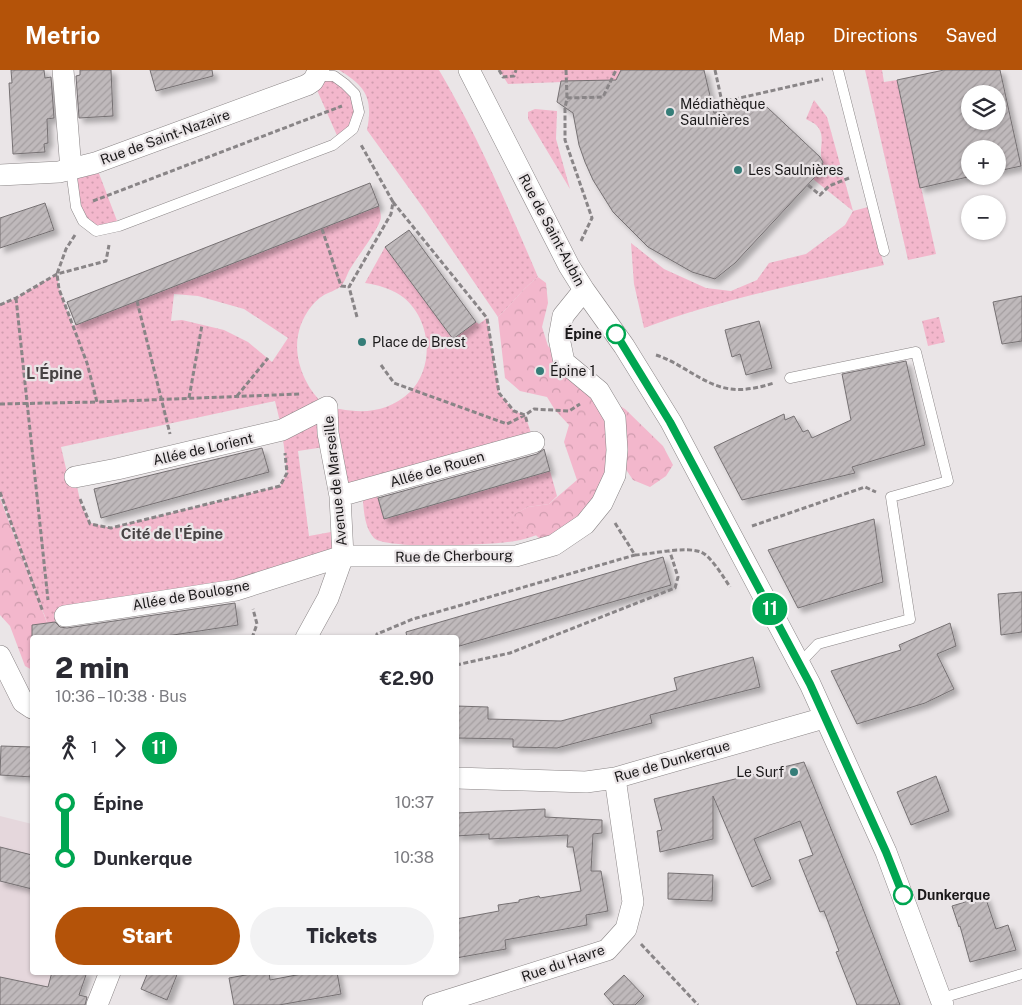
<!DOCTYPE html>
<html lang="en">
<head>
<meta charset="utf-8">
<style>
	body { margin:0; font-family:"Public Sans",sans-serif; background:#f2f2f3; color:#2b2b33; height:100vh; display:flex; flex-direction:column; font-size:19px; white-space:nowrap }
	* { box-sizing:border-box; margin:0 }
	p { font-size:16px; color:#7c7c81 }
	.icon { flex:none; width:28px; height:28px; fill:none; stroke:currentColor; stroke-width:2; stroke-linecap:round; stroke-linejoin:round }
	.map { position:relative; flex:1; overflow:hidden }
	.side { position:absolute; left:30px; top:565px; width:429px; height:340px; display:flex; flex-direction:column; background:#fff; border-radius:5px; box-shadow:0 1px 4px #0004 }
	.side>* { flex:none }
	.badge { padding:0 10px; border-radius:16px; font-size:18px; line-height:32px }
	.fabs { position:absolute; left:961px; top:15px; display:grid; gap:10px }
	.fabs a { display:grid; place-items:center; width:45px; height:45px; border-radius:50%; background:#fff; box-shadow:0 1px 4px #0004; font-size:25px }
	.map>.badge { position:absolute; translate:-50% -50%; box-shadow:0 0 0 2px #fff }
	.legs { display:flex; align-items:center; gap:8px; height:55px; padding:0 25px; font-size:16px }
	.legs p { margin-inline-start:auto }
	.summary { display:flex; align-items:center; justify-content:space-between; height:85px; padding:0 25px }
	h1 { font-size:28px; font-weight:800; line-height:38px }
	.action { display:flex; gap:10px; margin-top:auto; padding:10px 25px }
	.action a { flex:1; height:58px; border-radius:30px; background:#b45309; color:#fff; font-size:20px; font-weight:800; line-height:58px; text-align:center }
	.action a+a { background:#f2f2f3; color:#2b2b33 }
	ul { padding:0 25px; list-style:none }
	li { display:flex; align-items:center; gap:18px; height:55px; font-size:19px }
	li i { display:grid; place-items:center; width:8px; height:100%; margin:0 6px; background:currentColor }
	li i::after { content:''; width:12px; height:12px; margin:-6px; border:4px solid; border-radius:50%; background:#fff }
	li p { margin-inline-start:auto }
	li:first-child i { background:linear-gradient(#0000 50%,currentColor 0) }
	li:last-child i { background:linear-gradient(currentColor 50%,#0000 0) }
	header { display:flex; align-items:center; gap:30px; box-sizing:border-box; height:70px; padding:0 25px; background:#b45309; color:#fff }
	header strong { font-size:24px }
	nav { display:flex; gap:28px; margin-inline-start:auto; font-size:18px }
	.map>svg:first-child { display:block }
	.built { fill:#e5d7dc }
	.grass { fill:url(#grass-dots); fill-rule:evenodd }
	.forest { fill:url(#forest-crowns) }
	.building { fill:url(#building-hatch); stroke:#767173; fill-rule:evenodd; filter:url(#shadow) }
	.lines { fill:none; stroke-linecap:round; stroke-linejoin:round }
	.service-casing { stroke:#8a8586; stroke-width:11 }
	.minor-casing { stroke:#8a8586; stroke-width:22 }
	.path { stroke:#898587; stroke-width:3; stroke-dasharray:5 2.5; stroke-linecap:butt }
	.service { stroke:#fff; stroke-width:10 }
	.minor { stroke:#fff; stroke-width:21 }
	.line-1-casing { stroke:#fff; stroke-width:11 }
	.line-1 { stroke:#00a651; stroke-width:8 }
	.poi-dot { fill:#357d78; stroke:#eae5e7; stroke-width:2 }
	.stop-1-dot { fill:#fff; stroke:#00a651; stroke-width:2.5 }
	.labels { text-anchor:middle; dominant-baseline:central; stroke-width:4.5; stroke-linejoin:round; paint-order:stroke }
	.poi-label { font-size:14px; fill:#1b191a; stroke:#eae5e7; text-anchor:start }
	.street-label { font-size:14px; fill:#1b191a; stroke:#eae5e7 }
	.stop-label { font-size:14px; font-weight:bold; fill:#1b191a; stroke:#eae5e7; text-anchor:end }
	.neighbourhood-label { font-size:15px; font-weight:bold; fill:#474344; stroke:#eae5e7 }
	.quarter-label { font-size:16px; font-weight:bold; fill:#474344; stroke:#eae5e7 }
</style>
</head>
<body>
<header>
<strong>Metrio</strong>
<nav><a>Map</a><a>Directions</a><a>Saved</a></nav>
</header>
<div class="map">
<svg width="1022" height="935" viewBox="0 0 1022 935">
	<defs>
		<pattern id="grass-dots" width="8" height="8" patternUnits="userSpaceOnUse" patternTransform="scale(1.25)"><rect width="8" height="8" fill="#f3b7cc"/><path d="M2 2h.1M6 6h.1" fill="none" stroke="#d09daf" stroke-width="1.8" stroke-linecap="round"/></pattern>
		<pattern id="forest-crowns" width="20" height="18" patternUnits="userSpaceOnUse" patternTransform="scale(1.25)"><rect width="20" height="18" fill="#f3b7cc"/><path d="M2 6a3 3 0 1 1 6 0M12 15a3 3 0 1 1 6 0" fill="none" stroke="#d09daf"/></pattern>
		<pattern id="building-hatch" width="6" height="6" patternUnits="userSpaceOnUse" patternTransform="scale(1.25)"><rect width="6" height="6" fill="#bfb9bb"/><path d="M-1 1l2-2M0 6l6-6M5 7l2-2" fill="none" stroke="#a49ea0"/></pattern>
		<filter id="shadow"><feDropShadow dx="4.5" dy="4.5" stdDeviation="2.5" flood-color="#0004"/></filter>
	</defs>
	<rect width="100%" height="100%" fill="#eae5e7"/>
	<path class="built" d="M0,746l32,8v148l55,1 -11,32h-76z"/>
	<path class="grass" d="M339,0h100c39,66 69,137 99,207 -15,11 -26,27 -40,40l-74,-108 -57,-79c6,-31 0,-43 -28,-60z
		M499,0h122l-4,10 -109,4z
		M865,0h17l2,12 13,-2 39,174 -28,6z
		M322,6l23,8 14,28 -20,28 -26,-59z
		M814,30l13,17 26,94 15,-4 16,58c-81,18 -163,34 -240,63l-10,-44 -3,-41 33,26 42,19 25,3 26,-11 12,-17 37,-9 39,-29 8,-14 -40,-32 7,-7 3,-10c-6,-11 4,-25 -6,-36 -2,-3 -8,-5 -11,-7z
		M535,39l22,2 -1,28 14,50 -42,-70v-7z
		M95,93l24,63 -23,5 -13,-10 -12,-51z
		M379,136c1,5 3,11 1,15 -5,13 -22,35 -30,48 -3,5 -5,13 -9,17 -4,4 -12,6 -17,9 -12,7 -22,23 -25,36 -7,26 6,58 27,75 3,2 9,3 14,3 26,5 50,2 70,-17 26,-26 21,-76 -10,-97 -11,-7 -22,-10 -35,-12l20,-36 68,92 23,-17 3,2 8,-6 12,75 15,18 11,4 9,27 -194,54 -9,-50 -33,5 11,85 33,-6 1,26 -278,60 -10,4 -3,16 -52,-144v-187l16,-7 41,-24 2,15 14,37zM174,224l24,2 46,13 44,29 -16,24 -24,-20 -24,-12 -42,-10 -11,1zM275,331l7,29 5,43 -7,13 -169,42 -21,-5 -9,-18 -6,-28h-7l-7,-30z
		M939,247l6,25 -17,4 -6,-25z
		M550,401l7,25 -8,8 -21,3 -18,10 16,9 11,9c-7,2 -15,5 -22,6 -20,4 -129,9 -141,-3 -9,-10 -10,-25 -11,-37l13,-9 9,27z"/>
	<path class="forest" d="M538,207l8,6 2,20 -6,24 6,19 16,16 49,40 12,7 38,37 10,19 -7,11 -16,11 -17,-7 -10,-15 -39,45 -13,12 -11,6 -8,11 -10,3c-9,-12 -20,-18 -33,-25l19,-10 21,-3 28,-24 -13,-38 5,-17 -14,-15 -8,-13 -27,-6 -15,-13 -7,-61c14,-13 25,-29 40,-40z
		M0,428l52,138 -20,2v32l-7,-4 -15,-40 -10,-11z"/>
	<path class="building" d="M11,0h33l1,8 6,-1 3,41 -7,1 1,24 -4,1 1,8 -32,2 -4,-71h3z
		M80,0h31l2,46 -34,2 -3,-42 4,-1z
		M150,0h62l1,6 -57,15z
		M621,0h83l10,43 36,-9 13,1 5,3 52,49 3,5 -3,10 -7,7 -78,84 -20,16 -23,-7 -44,-25 -35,-35 -20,-32 -8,-18 -6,-17 -6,-32 -16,-11 4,-21 55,-1z
		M944,0h56l21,96 -23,5v-22h-28v27h2l-52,12 -23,-108zM970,24h28v27h-28z
		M370,113l9,23 -303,119 -9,-23z
		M45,133l9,27 -54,18v-30z
		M409,160l67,92 -23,17 -68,-92z
		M1022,226v45l-20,3 -9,-42z
		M759,251l13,47 -26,7 -6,-21 -8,3 -7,-27z
		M906,291l19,84 -73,22 3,6 -113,27 -28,-53 70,-33 1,6 9,-4 9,16 5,-2 4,8 39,-18 -9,-46z
		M262,378l7,24 -168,46 -7,-29z
		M544,379l6,22 -166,48 -6,-21 159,-44z
		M874,449l9,63 -85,26 -30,-58z
		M663,487l8,28 -215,62v-9h-49l-1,-6z
		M1022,522v40l-21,3 -3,-41z
		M235,533l3,22 -84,13h-122v-13l23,-3 5,5 7,1z
		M950,553l6,23 -19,8 17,35 -29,14 -68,21 -26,-53 70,-21 -2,-5z
		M753,587l7,30 -110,28 2,8 -58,15 -37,10 -44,-1v-8l-57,-1v-32l32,1v12l73,2 116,-31 -3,-12z
		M1,676l31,1v30l-32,-2z
		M804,692l51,126 45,117h-43l-21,-53 3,-1 -15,-40 -4,1 -21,-52 14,-5 -13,-34 -46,18 17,40 -19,8 -39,-91v43l-53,13 -3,-21 5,-1 -8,-31z
		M936,706l13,35 -38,14 -14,-33z
		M545,739v8l57,3v13l-9,1 -2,37h10l7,40 -22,4 1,10 -82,15 1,9 -50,9v-39l43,-8 -1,-6 21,-3v-2l20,-4 1,2 41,-7 -8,-44h-6l1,-12 -79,4v-5l-33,2v-23z
		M0,777l32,8v34l-32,-8z
		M668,803l45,2 -1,26 -44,-2z
		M985,826l11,33 12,-4 8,25 -46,12 -10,-36 -1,1 -7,-21z
		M52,902h35l-8,23 8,2 -2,8h-85v-28l48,10z
		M148,902h30l-11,28 -26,-11z
		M262,902h7l1,8 42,-8h25l4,22 -62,11h-45l-5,-27z
		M624,905l20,21 -9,9h-21l-10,-11z"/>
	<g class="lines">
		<defs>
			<path id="service" d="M838,0l46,181
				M71,100l5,37 7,14 13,10 23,-5 214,-81 20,-16 6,-17 -4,-18 -10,-10 -11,-8h-12l-6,4
				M790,308l126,-26 32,129 -57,16 19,122 -92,25 -19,20
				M942,928l80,-24"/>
			<path id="minor" d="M63,0l8,100
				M469,0l100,196 15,24 40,56 47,76 139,262 76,168 57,153
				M0,105l59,-3 36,-9 212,-78 6,-4 6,-11
				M75,407l42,-8 165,-39 45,-23 1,26 12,63 3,60 -15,42 -22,40
				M340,426l194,-54
				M65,546l171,-26 107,-34h173l38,-11 31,-21 17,-21 13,-28 2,-25 -2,-32 -16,-27 -35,-29 -5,-24 4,-22 21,-26
				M0,586l23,46 9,6
				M456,708l130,4 29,-4 209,-60
				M97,935l13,-33
				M433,935l174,-55 19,-21 7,-27 -18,-124"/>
		</defs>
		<use href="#service" class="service-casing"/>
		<use href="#minor" class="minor-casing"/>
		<path class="path" d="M499,0l4,7 11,-1 2,-6
			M566,0l1,28
			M715,0l7,32 101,-23
			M714,43l8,-11
			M808,115l12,10 9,-9 20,-8
			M93,131l249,-95
			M393,132l94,116 12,75 15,18 11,4 2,7
			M322,159l19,57 8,1
			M75,165l-9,14 -9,25 2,15 28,74 10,39 203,-8
			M581,171l11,-23 -27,-78v-32l2,-10 36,-1 13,-27
			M16,228l32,302
			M137,231l33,133
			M0,235l16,-7 41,-24 49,-13 3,-16
			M357,247l-8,-30 42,-73 2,-12 -33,-59
			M656,285c26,8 48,31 75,34 14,2 30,-2 43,-6
			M381,295l13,18 113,41 18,-9 9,-6 35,2 11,-7
			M237,326l31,-38
			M189,328l13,-73
			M0,334l97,-2
			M0,422l43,120
			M80,429l10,25 21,4 169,-42 7,-13 -2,-20
			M615,453l20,32c18,-1 49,-9 66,-3 10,4 23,26 29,35
			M752,456l113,-39 11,5
			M252,568l5,-14 -4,-15
			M376,568l1,-4 36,-15 222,-64
			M456,595l54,-12 165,-65 3,-11 -8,-25
			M641,874l57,61"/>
		<use href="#service" class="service"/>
		<use href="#minor" class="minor"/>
	</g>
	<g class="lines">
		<defs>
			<path id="line-1" d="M616,264l54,88 140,262 76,168 17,43"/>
		</defs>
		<use href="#line-1" class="line-1-casing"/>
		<use href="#line-1" class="line-1"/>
	</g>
	<g class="poi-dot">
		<circle cx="670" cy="42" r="5"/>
		<circle cx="738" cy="100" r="5"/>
		<circle cx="362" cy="272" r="5"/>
		<circle cx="540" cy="301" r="5"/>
		<circle cx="794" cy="702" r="5"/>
	</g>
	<g class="stop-1-dot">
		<circle cx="616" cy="264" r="9"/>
		<circle cx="903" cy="825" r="9"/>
	</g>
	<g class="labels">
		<g class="poi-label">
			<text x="680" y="34">Médiathèque<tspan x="680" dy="16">Saulnières</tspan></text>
			<text x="748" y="100">Les Saulnières</text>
			<text x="372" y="272">Place de Brest</text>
			<text x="550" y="301">Épine 1</text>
			<text x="784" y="702" text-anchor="end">Le Surf</text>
		</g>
		<g class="street-label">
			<text transform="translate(165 67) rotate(-20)">Rue de Saint-Nazaire</text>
			<text transform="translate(552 160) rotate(62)">Rue de Saint-Aubin</text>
			<text transform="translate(203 379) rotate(-13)">Allée de Lorient</text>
			<text transform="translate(437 399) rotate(-16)">Allée de Rouen</text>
			<text transform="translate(335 411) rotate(-96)">Avenue de Marseille</text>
			<text transform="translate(454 486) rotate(-1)">Rue de Cherbourg</text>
			<text transform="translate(191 525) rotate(-10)">Allée de Boulogne</text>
			<text transform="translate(672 691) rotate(-16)">Rue de Dunkerque</text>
			<text transform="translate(563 893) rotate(-19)">Rue du Havre</text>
		</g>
		<g class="stop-label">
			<text x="602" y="264">Épine</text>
			<text x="917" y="825" text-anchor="start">Dunkerque</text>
		</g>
		<g class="neighbourhood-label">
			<text x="172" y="463">Cité de l'Épine</text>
		</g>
		<g class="quarter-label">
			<text x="54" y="303">L'Épine</text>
		</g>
	</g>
</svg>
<div class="fabs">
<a><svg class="icon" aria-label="layers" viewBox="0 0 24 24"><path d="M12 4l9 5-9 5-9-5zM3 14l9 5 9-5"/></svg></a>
<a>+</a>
<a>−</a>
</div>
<b class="badge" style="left:770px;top:539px;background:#00a651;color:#fff">11</b>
<section class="side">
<div class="summary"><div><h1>2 min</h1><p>10:36 – 10:38 · Bus</p></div><b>€2.90</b></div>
<div class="legs"><svg class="icon" aria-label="walk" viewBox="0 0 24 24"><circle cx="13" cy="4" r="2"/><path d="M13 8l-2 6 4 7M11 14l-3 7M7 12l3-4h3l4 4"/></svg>1<svg class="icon" aria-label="forward" viewBox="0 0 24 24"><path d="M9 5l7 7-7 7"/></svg><b class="badge" style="background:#00a651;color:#fff">11</b></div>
<ul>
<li><i style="color:#00a651"></i><b>Épine</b><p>10:37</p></li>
<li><i style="color:#00a651"></i><b>Dunkerque</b><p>10:38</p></li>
</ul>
<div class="action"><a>Start</a><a>Tickets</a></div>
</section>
</div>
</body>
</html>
